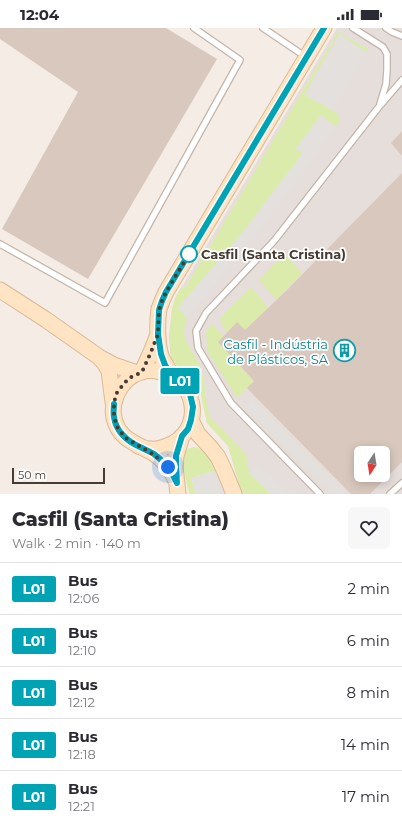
<!DOCTYPE html>
<html lang="en">
<head>
<meta charset="utf-8">
<style>
	body { margin:0; font-family:Montserrat,sans-serif; background:#f7f7f7; color:#2b2b33; height:100vh; display:flex; flex-direction:column; font-size:15px; white-space:nowrap }
	* { box-sizing:border-box; margin:0 }
	p { font-size:13px; color:#7c7c81 }
	.icon { flex:none; width:22px; height:22px; fill:none; stroke:currentColor; stroke-width:2; stroke-linecap:round; stroke-linejoin:round }
	.map { position:relative; height:466px; overflow:hidden }
	.details { display:flex; flex-direction:column; background:#fff; flex:1 }
	.details>* { flex:none }
	.badge { padding:0 8px; border-radius:3px; font-size:14px; line-height:26px }
	.needle { width:26px; rotate:192deg }
	.buttons { position:absolute; left:354px; top:418px; display:grid; gap:8px }
	.buttons a { display:grid; place-items:center; width:36px; height:36px; border-radius:6px; background:#fff; box-shadow:0 2px 10px #0003; font-size:20px }
	.scale { position:absolute; left:12px; bottom:10px; width:93px; box-sizing:border-box; padding-left:4px; border:2px solid #473c34; border-top:0; font-size:11px; line-height:14px; white-space:nowrap; color:#473c34; -webkit-text-stroke:3px #fff; paint-order:stroke }
	.you { position:absolute; width:20px; height:20px; margin:-10px; border:3px solid #fff; border-radius:50%; background:#1a73e8; box-shadow:0 0 0 6px #1a73e833 }
	.map>.badge { position:absolute; translate:-50% -50%; box-shadow:0 0 0 2px #fff }
	.round { display:grid; place-items:center; flex:none; width:42px; height:42px; border-radius:6px; background:#f7f7f7 }
	.head { display:flex; align-items:center; justify-content:space-between; height:68px; padding:0 12px }
	h1 { font-size:19px; font-weight:800; line-height:30px }
	ul { padding:0; list-style:none }
	li { display:flex; align-items:center; gap:12px; height:52px; padding:0 12px; border-top:1px solid #e1e1e2 }
	li div { flex:1 }
	li b { display:block; font-size:15px }
	li em { font-style:normal }
	li .badge { min-width:44px; font-weight:700; text-align:center }
	.status { display:flex; justify-content:space-between; align-items:center; height:28px; padding:0 20px; background:#fff; direction:ltr }
	.status svg { height:11px; fill:currentColor }
	.map>svg:first-child { display:block }
	.industrial { fill:#e6deda; fill-rule:evenodd }
	.green { fill:#dbebab }
	.parking { fill:#e4e0de }
	.building { fill:#d9c8bd; fill-rule:evenodd }
	.lines { fill:none; stroke-linecap:round; stroke-linejoin:round }
	.lane-casing { stroke:#c3b5aa; stroke-width:8 }
	.secondary-casing { stroke:#dab994; stroke-width:17 }
	.lane { stroke:#fff; stroke-width:5.5 }
	.secondary { stroke:#ffe4c4; stroke-width:15 }
	.line-casing { stroke:#fff; stroke-width:9 }
	.line { stroke:#00a3b4; stroke-width:6 }
	.walk { stroke:#473c34; stroke-width:4; stroke-dasharray:0 7.2 }
	.stop-dot { fill:#fff; stroke:#00a3b4; stroke-width:2 }
	.labels { text-anchor:middle; dominant-baseline:central; stroke-width:3.5; stroke-linejoin:round; paint-order:stroke }
	.stop-label { font-size:13px; font-weight:bold; fill:#473c34; stroke:#fff; text-anchor:start }
	.culture-label { font-size:13px; fill:#0d838f; stroke:#fff; text-anchor:end }
</style>
</head>
<body>
<div class="status"><b>12:04</b><svg viewBox="0 0 49 12"><path d="M0 12V9h3v3zM5 12V6h3v6zM10 12V3h3v9zM15 12V0h3v12zM26 1h20v11H26zM47 4h2v5h-2z"/></svg></div>
<div class="map">
<svg width="402" height="466" viewBox="0 0 402 466">
	<rect width="100%" height="100%" fill="#f4ece5"/>
	<path class="industrial" d="M337,0h65v466h-160l-14,-48 -21,-23 -7,-33 -29,-31 -2,-22 3,-28 3,-11zM361,425h22v22h-22z"/>
	<path class="green" d="M338,4l30,17 -2,3 -27,-18 -34,60 33,20c2,6 2,8 -2,13l-15,-12 -25,34 7,4 -60,79 -65,76 9,9c-1,4 -2,8 -3,12 -1,14 13,27 17,39 5,16 4,33 9,49l36,37 3,19 22,21h-29l-14,-48 -21,-23 -7,-33 -29,-31 -2,-22 3,-28 3,-11 6,-10h4z
		M284,226l12,12 6,8 -26,26 -17,-20z
		M251,259l8,9 9,12 -23,22 -18,2 -4,-5 -3,-9z
		M212,296l12,12 -6,7 36,38 -17,17 -29,-46 -2,-20 2,-4z
		M193,419c14,2 18,12 25,23l-27,8 5,16h-7l-3,-14 -5,-12 1,-13 6,-6z"/>
	<path class="parking" d="M339,6l27,18 -34,58 -27,-15z
		M321,87l15,12 -82,111 -67,79 -9,-9 65,-76 60,-79 -7,-4z
		M252,371l92,92 -2,3h-10l-87,-87z
		M259,436l29,30h-17l-22,-21z
		M218,442l8,24h-30l-5,-16z"/>
	<path class="building" d="M0,0h166l51,31 -129,220 -86,-50 76,-137 -78,-53z
		M402,103v25l-11,-13z
		M402,145v289l-32,32h-19l-104,-106 7,-7 -36,-39 19,-20 8,8 43,-41zM361,425h22v22h-22z"/>
	<g class="lines">
		<defs>
			<path id="lane" d="M263,0l43,29
				M353,0l30,19 4,7v16l-1,14 -6,20
				M386,0l6,4 10,4
				M0,216l105,59 135,-243 -46,-32
				M320,466l-89,-91 -33,-55 -2,-17 10,-18 68,-72 104,-133 24,-28
				M390,466l12,-11"/>
			<path id="secondary" d="M0,262l45,29 54,38 15,8 23,8
				M99,329l6,7 4,7 4,31
				M142,344l9,-20 6,-15
				M172,347c-4,-6 -8,-12 -11,-19 -4,-13 -4,-34 -2,-47 2,-6 4,-11 7,-17l158,-264
				M191,392l7,14 13,14 7,9 7,15 9,22
				M138,418c4,1 8,3 12,3 6,1 12,-1 17,-3 40,-15 30,-71 -11,-75 -10,-2 -21,2 -28,8 -11,10 -17,25 -14,39 5,22 22,25 39,35 11,7 19,18 24,30
				M178,466l-3,-27 1,-11 6,-20"/>
		</defs>
		<use href="#lane" class="lane-casing"/>
		<use href="#secondary" class="secondary-casing"/>
		<use href="#lane" class="lane"/>
		<use href="#secondary" class="secondary"/>
	</g>
	<g class="lines">
		<defs>
			<path id="line" d="M114,376c0,4 -1,9 0,13 2,14 13,24 26,30 4,2 9,4 14,7 11,8 18,17 23,29l-1,-16v-11l6,-20 6,-7 3,-9 2,-13 -3,-13 -8,-11 -10,-8 -7,-10 -4,-11 -3,-20 1,-24 3,-9 4,-9 158,-264"/>
		</defs>
		<use href="#line" class="line-casing"/>
		<use href="#line" class="line"/>
		<path class="walk" d="M168,439l-15,-13 -26,-15 -9,-10 -4,-12v-13l2,-10 6,-8 7,-8 13,-6 9,-20 7,-18 1,-24 3,-9 4,-9 23,-38"/>
	</g>
	<defs>
		<symbol id="building-ring" viewBox="-11 -11 22 22"><circle r="9.5" fill="#fff" stroke="#0f9aa8" stroke-width="1.5"/><path d="M-4-6H4V6H1V3H-1V6H-4ZM-2.5-4.3h1.7v1.8h-1.7ZM.8-4.3h1.7v1.8H.8ZM-2.5-1h1.7V.8h-1.7ZM.8-1h1.7V.8H.8Z" fill="#0f9aa8"/></symbol>
	</defs>
	<g fill-rule="evenodd">
		<use href="#building-ring" x="332" y="310" width="25" height="25"/>
	</g>
	<circle class="stop-dot" cx="189" cy="226" r="8"/>
	<g class="labels">
		<g class="stop-label">
			<text x="201" y="226">Casfil (Santa Cristina)</text>
		</g>
		<g class="culture-label">
			<text x="328" y="316">Casfil - Indústria<tspan x="328" dy="15">de Plásticos, SA</tspan></text>
		</g>
	</g>
</svg>
<div class="buttons">
<a><svg class="needle" viewBox="-14 -14 28 28"><path d="M0-13l5 13h-10z" fill="#e53935"/><path d="M0 13l5-13h-10z" fill="#7c7c81"/></svg></a>
</div>
<div class="scale">50 m</div>
<div class="you" style="left:168px;top:439px"></div>
<b class="badge" style="left:180px;top:353px;background:#00a3b4;color:#fff">L01</b>
</div>
<section class="details">
<div class="head"><div><h1>Casfil (Santa Cristina)</h1><p>Walk · 2 min · 140 m</p></div><a class="round"><svg class="icon" aria-label="heart" viewBox="0 0 24 24"><path d="M12 20l-8-8c-3-5 5-10 8-4 3-6 11-1 8 4z"/></svg></a></div>
<ul>
<li><span class="badge" style="background:#00a3b4;color:#fff">L01</span><div><b>Bus</b><p>12:06</p></div><em>2 min</em></li>
<li><span class="badge" style="background:#00a3b4;color:#fff">L01</span><div><b>Bus</b><p>12:10</p></div><em>6 min</em></li>
<li><span class="badge" style="background:#00a3b4;color:#fff">L01</span><div><b>Bus</b><p>12:12</p></div><em>8 min</em></li>
<li><span class="badge" style="background:#00a3b4;color:#fff">L01</span><div><b>Bus</b><p>12:18</p></div><em>14 min</em></li>
<li><span class="badge" style="background:#00a3b4;color:#fff">L01</span><div><b>Bus</b><p>12:21</p></div><em>17 min</em></li>
</ul>
</section>
</body>
</html>
